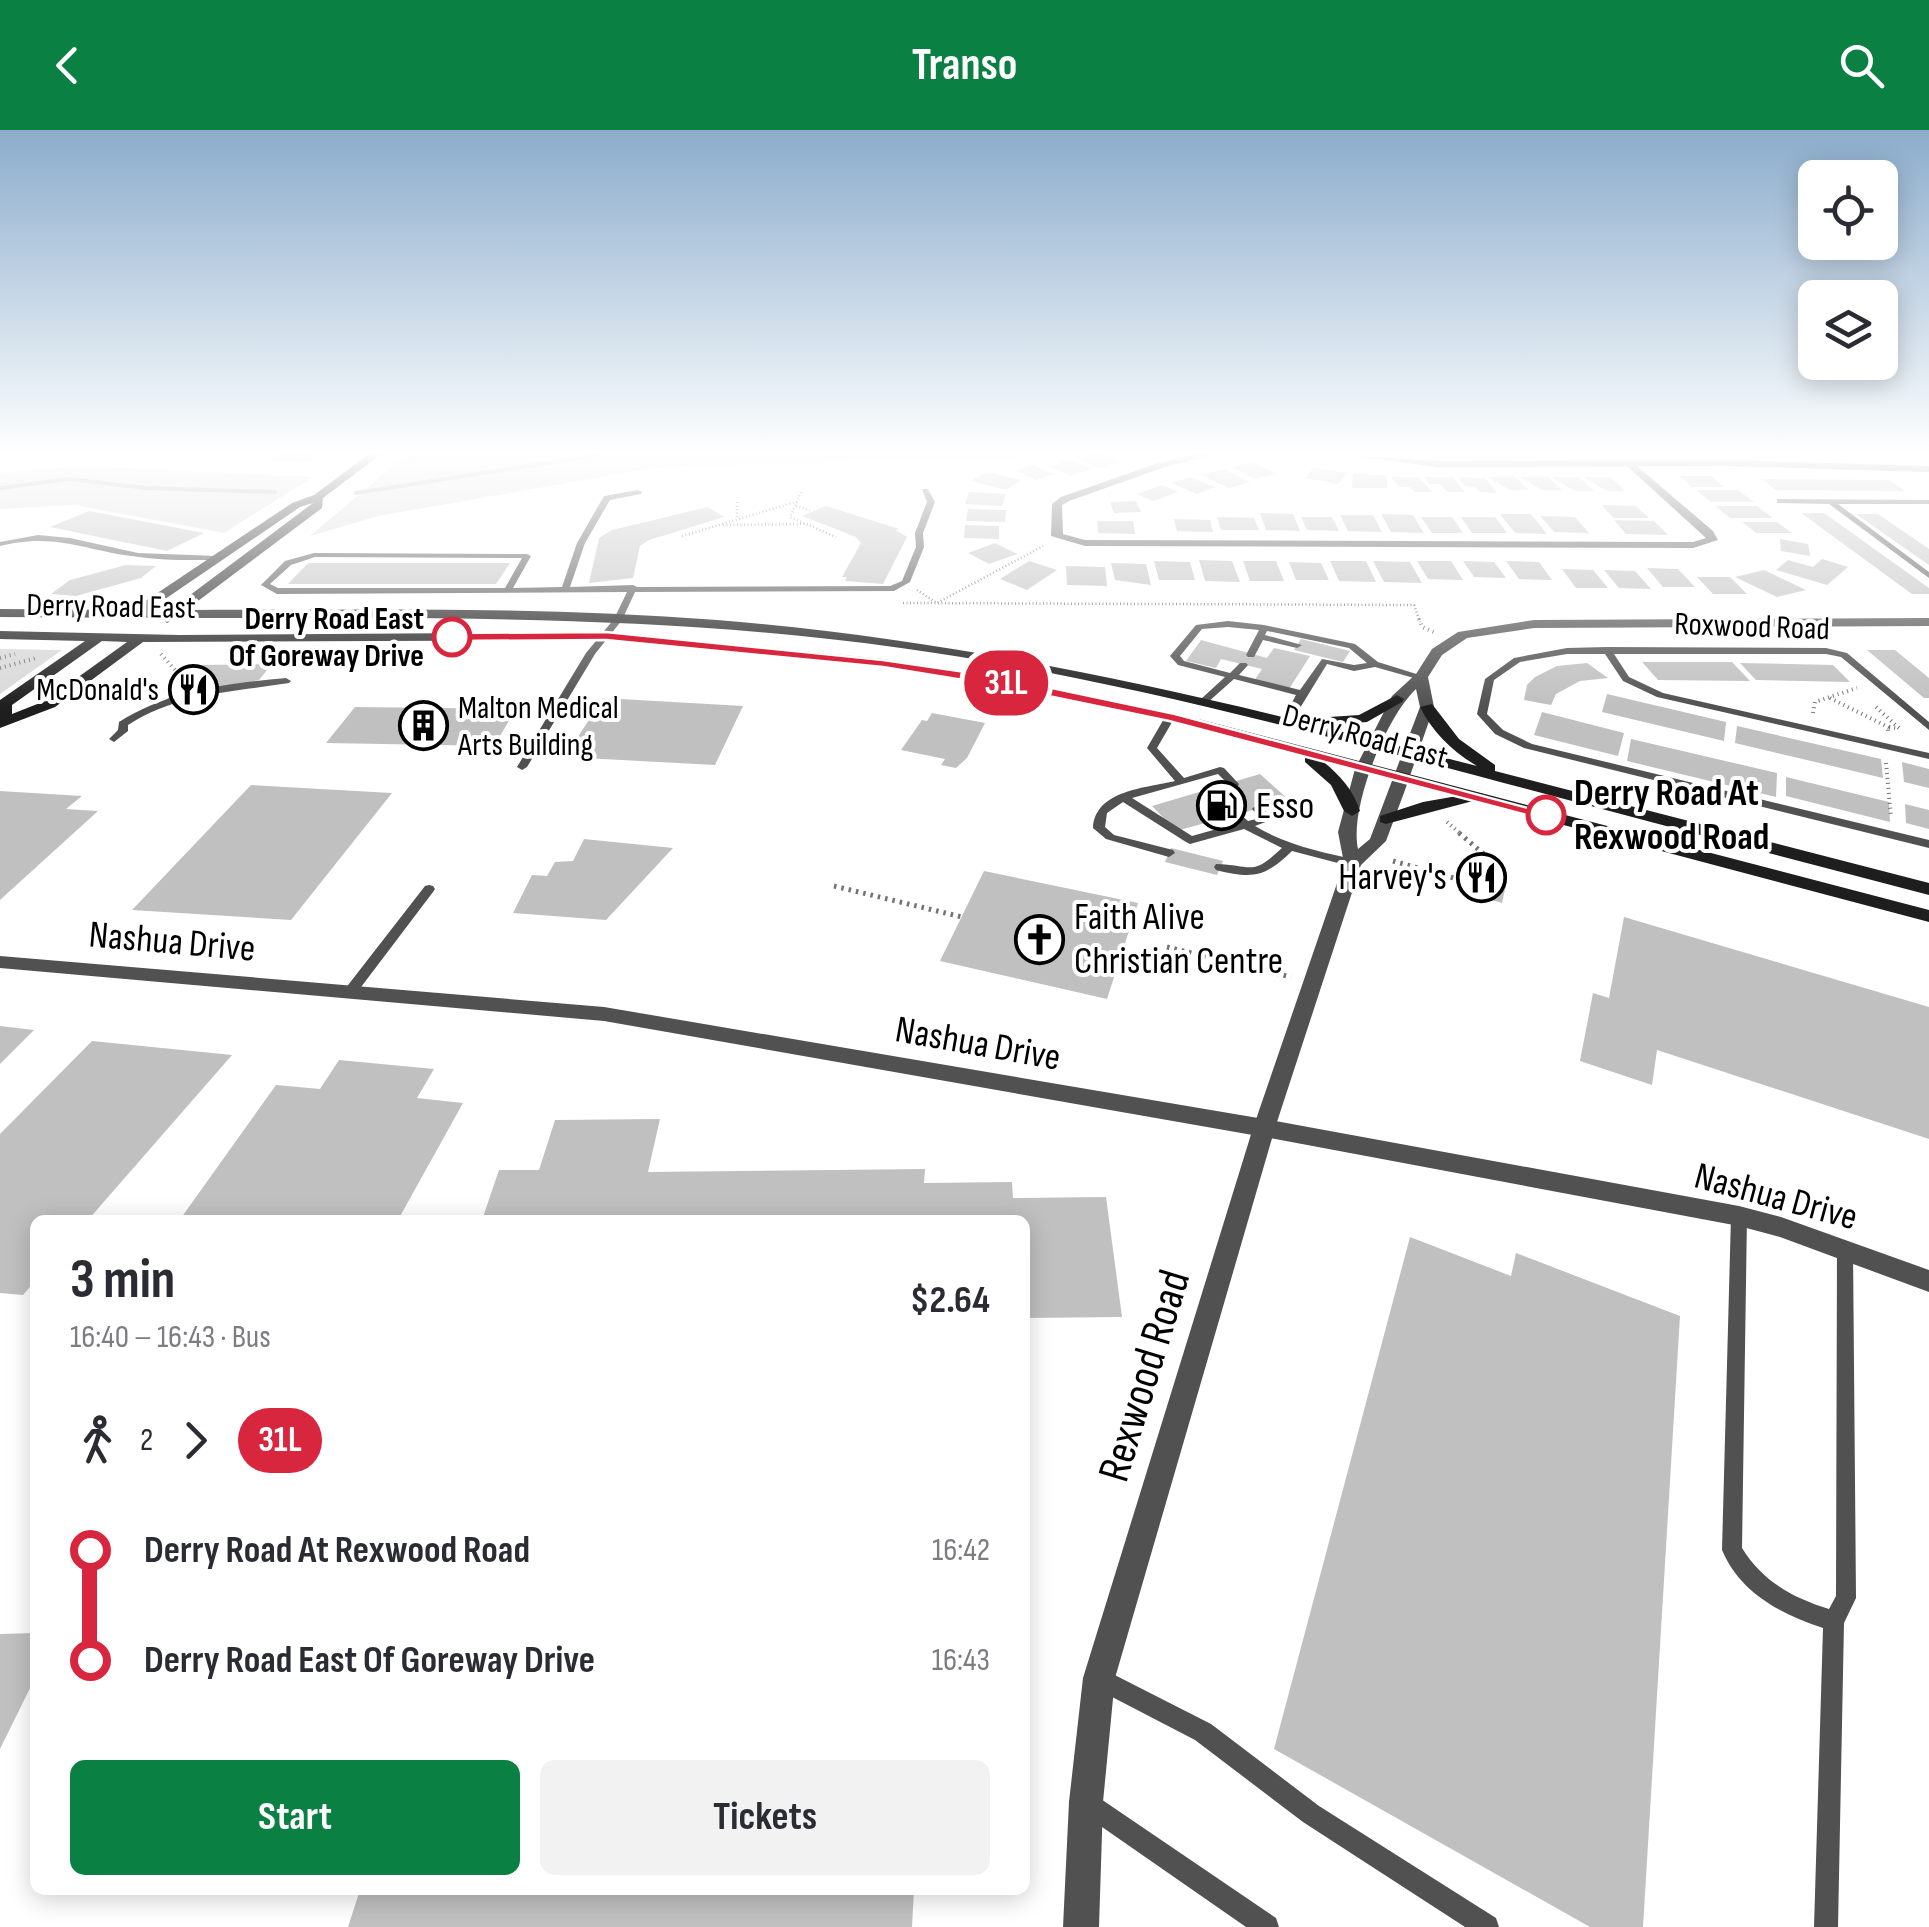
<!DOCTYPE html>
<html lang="en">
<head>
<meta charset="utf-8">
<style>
	body { margin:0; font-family:"Sofia Sans Condensed",sans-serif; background:#f2f2f3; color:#2b2b33; height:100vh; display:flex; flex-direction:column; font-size:38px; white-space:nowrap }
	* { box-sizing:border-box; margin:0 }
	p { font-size:32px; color:#7c7c81 }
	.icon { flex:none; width:55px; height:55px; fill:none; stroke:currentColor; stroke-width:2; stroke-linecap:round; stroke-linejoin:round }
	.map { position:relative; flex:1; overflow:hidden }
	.drawer { position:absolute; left:30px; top:1085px; width:1000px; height:680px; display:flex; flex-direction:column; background:#fff; border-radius:15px; box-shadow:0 5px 25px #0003 }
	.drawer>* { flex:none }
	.badge { padding:0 20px; border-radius:32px; font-size:35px; line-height:65px }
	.controls { position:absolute; left:1798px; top:30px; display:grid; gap:20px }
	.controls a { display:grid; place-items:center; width:100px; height:100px; border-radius:15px; background:#fff; box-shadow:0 5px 25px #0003; font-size:50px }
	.map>.badge { position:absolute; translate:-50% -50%; box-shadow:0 0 0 5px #fff }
	.legs { display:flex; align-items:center; gap:15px; height:110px; padding:0 40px; font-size:32px }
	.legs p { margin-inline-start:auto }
	.head { display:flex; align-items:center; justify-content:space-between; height:170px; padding:0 40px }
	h1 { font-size:55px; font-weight:700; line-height:75px }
	.action { display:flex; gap:20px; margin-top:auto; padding:20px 40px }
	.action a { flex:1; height:115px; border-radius:15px; background:#0b8043; color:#fff; font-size:40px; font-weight:700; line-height:115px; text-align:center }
	.action a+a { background:#f2f2f3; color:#2b2b33 }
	ul { padding:0 40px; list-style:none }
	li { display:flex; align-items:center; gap:35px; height:110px; font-size:38px }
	li i { display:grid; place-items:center; width:15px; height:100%; margin:0 12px; background:currentColor }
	li i::after { content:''; width:25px; height:25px; margin:-12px; border:8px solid; border-radius:50%; background:#fff }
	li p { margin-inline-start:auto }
	li:first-child i { background:linear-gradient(#0000 50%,currentColor 0) }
	li:last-child i { background:linear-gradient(currentColor 50%,#0000 0) }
	header { display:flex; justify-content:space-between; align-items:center; height:130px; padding:0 40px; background:#0b8043; color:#fff; font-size:45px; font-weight:700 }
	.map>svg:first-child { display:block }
	.green { fill:#d8d8d8 }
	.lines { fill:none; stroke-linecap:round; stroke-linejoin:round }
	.stream { stroke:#9f9f9f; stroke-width:4 }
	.building { fill:#c0c0c0 }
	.path-far2 { stroke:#737373; stroke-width:2.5; stroke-dasharray:1 2.5; stroke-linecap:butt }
	.path-far1 { stroke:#737373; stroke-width:4; stroke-dasharray:1 4; stroke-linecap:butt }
	.path { stroke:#737373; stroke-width:5; stroke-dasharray:2.5 5; stroke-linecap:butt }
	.service { fill:#515151; fill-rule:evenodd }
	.minor { fill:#515151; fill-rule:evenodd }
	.tertiary { fill:#515151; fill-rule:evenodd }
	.secondary { fill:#1e1e1e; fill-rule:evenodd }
	.line-1 { fill:#d7263d; stroke:#fff; stroke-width:2.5 }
	.stop-1-dot { fill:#fff; stroke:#d7263d; stroke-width:5 }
	.labels { text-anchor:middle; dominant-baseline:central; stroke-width:8; stroke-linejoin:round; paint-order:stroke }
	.far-street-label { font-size:32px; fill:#000; stroke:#fff }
	.far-stop-label { font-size:32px; font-weight:bold; fill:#000; stroke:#fff; text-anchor:end }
	.far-poi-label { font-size:32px; fill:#000; stroke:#fff; text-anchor:end }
	.stop-label { font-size:38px; font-weight:bold; fill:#000; stroke:#fff; text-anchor:start }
	.poi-label { font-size:38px; fill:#000; stroke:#fff; text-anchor:start }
	.street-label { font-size:38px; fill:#000; stroke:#fff }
	.near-street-label { font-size:45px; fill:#000; stroke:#fff }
</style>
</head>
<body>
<header><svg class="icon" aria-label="back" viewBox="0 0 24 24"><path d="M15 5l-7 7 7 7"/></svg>Transo<svg class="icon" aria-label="search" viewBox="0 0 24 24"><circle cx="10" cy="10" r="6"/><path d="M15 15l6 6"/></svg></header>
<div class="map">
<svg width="1929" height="1797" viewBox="0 0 1929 1797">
	<rect width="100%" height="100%" fill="#fff"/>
	<path class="green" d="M406,325h619l-13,4 -76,-1 -283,10 -275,48 -68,20z
		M84,336l229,11 -89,56 -149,-28 -75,4v-36z
		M0,519l62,1 -62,44z"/>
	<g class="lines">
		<path class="stream" d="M0,358l69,-9 77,9 129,4
			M356,363l242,-38"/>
	</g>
	<path class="building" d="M278,325h41l-10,7 -40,-1z
		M1090,325h15l15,7 -21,6 -21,-9z
		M1069,330l22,9 -21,7 -21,-9z
		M1254,332l23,12 -23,5 -22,-12z
		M1033,335l21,9 -18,6 -21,-10z
		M1314,337l33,6 -9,11 -33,-6z
		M1223,339l27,13 -21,6 -28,-13z
		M986,342l35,8 -15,10 -35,-9z
		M1353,343l34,3v12h-35z
		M1514,346l15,14h-19l-23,-13z
		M1547,346l15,14h-20l-23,-13z
		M1680,346h31l14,11h-33z
		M1190,347l25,10 -18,7 -26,-11z
		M1391,347h27l15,15h-18l-5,-5h-11z
		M1424,347h29l12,15h-18l-7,-8h-11z
		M1458,347l27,1 12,15 -17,-1 -5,-5 -10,-1z
		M1551,347h28l15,14h-19z
		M1583,347h28l14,14h-18z
		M1761,349l128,1 17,11 -130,-1z
		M1162,355l16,7 -25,9 -16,-7z
		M1696,360h42l16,12h-43z
		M969,362l37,2 -4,12 -37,-2z
		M1136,371l5,11 -27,1 -4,-11z
		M1602,375l34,1 13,12h-36z
		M826,376l73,23 -3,1 11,7 -24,47 -38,-3 2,-4h-5l19,-34 -5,-6 -54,-21z
		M1715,376h42l16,12h-43z
		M708,377l16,10 -75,23 -9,6 -7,32 -44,5 10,-45 13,-8z
		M968,379l38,1 -1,12 -39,-1z
		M89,381l115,22 -37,18 -117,-24z
		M1260,383l33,1 7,17 -34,-1z
		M1801,383h23l105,75v6h-17z
		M1381,384l32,1 11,18 -33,-1z
		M1500,384h31l16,20 -32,-1z
		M1856,384h22l51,35v16z
		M1340,385h33l9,17 -34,-1z
		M1540,386l35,1 14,16 -35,-1z
		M1217,387l37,1 5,12h-38z
		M1301,387h31l7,14 -32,-1z
		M1421,387h31l11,16h-31z
		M1461,387h34l12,16h-35z
		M1174,389l36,1 3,12 -36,-1z
		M1614,390l40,1 14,14 -42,-1z
		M1097,391h36l2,13 -37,-1z
		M1742,392h35l15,11h-36z
		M965,395l34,1v13l-35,-1z
		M1780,409l28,5 2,12 -29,-5z
		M995,413l22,11 -28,10 -21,-11z
		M1822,429l26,8 -21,18 -51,-15 12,-10 25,7z
		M1199,430l33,1 8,21 -35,-1z
		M1029,431l28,9 -30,20 -27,-11z
		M1154,431l36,1 5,18h-36z
		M1243,431h33l8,20h-34z
		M1330,431h36l10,21 -37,-1z
		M1373,431l37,1 12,21 -38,-1z
		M1417,431h34l12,19 -35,-1z
		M1463,431l31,1 12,16 -32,-1z
		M1506,431l33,1 13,18 -33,-1z
		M1289,432l32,1 8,17h-33z
		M308,433h202l-14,21h-208z
		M1111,433l35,1 5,21 -36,-5z
		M126,435l30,1 -15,12 -65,18 -25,-2 19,-14z
		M1066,436l39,1 2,19 -40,-1z
		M1647,438l31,1 17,18h-32z
		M1562,439l31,1 15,18h-32z
		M1604,440l31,1 16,18 -32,-1z
		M1764,440l42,20 -29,7 -42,-20z
		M1697,447h33l17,17h-34z
		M1301,509l49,12 -7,11 -49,-12z
		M1201,510l66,18 7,-10 36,8 -21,33 -35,-8 8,-12 -41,-10 -5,9 -30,-7z
		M1867,520h28l34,28v20h-5z
		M1642,532h90l18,19 -92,-1z
		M1587,533l21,15 -28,3 -24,13 -5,11 -27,-5 3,-15 8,-8 22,-11z
		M1740,533l93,2 17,17 -94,-2z
		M272,534l-13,16 -94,21 36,-36z
		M1607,564l119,28 -2,19 -122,-29z
		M603,568l140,8 -28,59 -150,-8z
		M355,577l85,1 76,1 -22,37 -168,-3z
		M1542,582l82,21 -6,23 -84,-21z
		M932,583l53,10 -18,35 -11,10 -15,-3 4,-6 -44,-9 21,-30 5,1z
		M1737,596l144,33 2,19 -148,-35z
		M1631,609l146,34 -1,24 -149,-36z
		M1902,632l27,7v19l-25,-6z
		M1260,644l29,26 -113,31 -24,-25z
		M1786,647l103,25 1,20 -104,-26z
		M251,655l141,8 -101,127 -159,-10z
		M0,661l82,5 -16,13 32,2 -98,89z
		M1905,674l24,6v19l-23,-6z
		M584,709l89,9 -67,72 -93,-7 19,-38 15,1 8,-14 18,-1z
		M1171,718l52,13 -6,14 -52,-13z
		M1473,726l31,8 -4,19 6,2 -4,18 -44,-12 6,-23 6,2z
		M984,741l154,32 -31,96 -167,-38z
		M1624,787l305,90v132l-272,-89 -5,35 -72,-24 13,-68 16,5z
		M0,896l34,4 -34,34z
		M92,911l140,14 -144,165h-53v61l-12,14 -23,-2v-159z
		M339,930l95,9 -17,29 46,5 -65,117 -217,-2 95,-133 44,4z
		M660,989l-12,53 277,-3 -1,14 88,-1 1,16 93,-1 16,120 -97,1v-98h-543l17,-50h40l16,-50z
		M1410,1107l101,39 5,-23 164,63 -37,611h-53l-316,-178z
		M35,1503v45l-35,71v-115z
		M360,1760h554l-2,37h-564z"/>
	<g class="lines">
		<path class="path-far2" d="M393,333l49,-8
			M801,362l-11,25 46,20
			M737,372v17
			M796,376l14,4
			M723,395l88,-1
			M682,406l117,-35
			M917,460l20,13 106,-57
			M903,473l511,2 6,17"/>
		<path class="path-far1" d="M1419,489l3,8 14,6
			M161,524l15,17
			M0,528l15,-4
			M0,538l36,-10
			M1830,568l60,30
			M1876,577l23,21 -11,-1v6
			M1813,583l2,-11 42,-14
			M1886,633l5,54
			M1447,692l15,13"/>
		<path class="path" d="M1459,703l26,22
			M1393,731l64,18
			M834,756l128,31
			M1167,817l124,30"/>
		<path class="service" d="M922,359h6l7,13 -12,31 1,14 -14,35 -16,9 -259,1 -13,28 -27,34 -68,113 -5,3 -5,-3 69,-114 28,-34 13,-27 -350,2 -16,-9 24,-24 29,-8 213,1 4,2 -18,32 49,-1 15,-44 27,-47 34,-6 4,2 -1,2 -31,6 -25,43 -15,44 63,-2 4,2 253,-1 12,-5 14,-34 -1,-14 12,-31zM315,427l207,1 -17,30h-227l-8,-4 21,-19z
			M1780,369l149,1v4h-91l91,68v6l-100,-74 -52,-1v-4z
			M38,405l32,3 68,15 79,3 4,2 -4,2c-26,0 -52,1 -78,-3 -55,-6 -82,-25 -139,-11v-4z
			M1228,491l36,4 91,19 23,18 48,15 -5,3 -46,-13 -21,4 -27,-7 -35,57 -5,3 -5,-3 14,-26 -62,-16 -27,24h-6v-4l24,-22 -47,-12 -8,-9 26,-31zM1228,497l31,3 -13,25 2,2h6l9,-17 34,8 5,-3 -37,-10 2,-4 82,17 18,15 -13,2 -32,-6 -22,31 -61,-15 9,-10 -2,-2h-6l-10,10 -46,-12 -4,-5 22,-27z
			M1607,517l219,1 21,5 82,69v8l-88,-73 -15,-3h-212l15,23 34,16 266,60v6l-272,-62 -34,-16 -18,-27h-38l-47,8 -26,18 -7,34 16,16 29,14 397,96v8l-405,-100 -29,-14 -18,-20 8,-35 29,-21 53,-10z
			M286,548l5,3 -2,2c-56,9 -112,10 -161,42v6l-14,11 -5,-3 9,-9 1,-8c50,-32 110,-39 167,-44z
			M1170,584l5,3 -18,31 27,30 36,-11 4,1 15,16 -1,2h-8l-12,-12 -86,24 60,38 46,-13 -9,-8 2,-2h8l9,8 12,-3 -8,-9 2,-2h8l11,12 -18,7c31,19 67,26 102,34l2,3 -2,3 -4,1 -61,-16c-28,27 -39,28 -76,19l-2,-3 2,-3c37,1 35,13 66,-16l-38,-19 -54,15 -4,-2 -63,-40 -16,11 -2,14 9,8 59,15 2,3 -6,4 -63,-18 -13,-11c2,-38 53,-40 82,-47l-28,-33 18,-31z
			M429,755l4,1 2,3 -2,3 -78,103h-10l-2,-3 2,-3 80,-103z
			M1739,1079l6,2 2,5 -5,332c20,33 51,50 87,61l7,-13 1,-346 2,-5 6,-2 6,2 2,5 3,348 -12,25 -6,304h-24l9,-299c-42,-14 -83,-35 -101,-78l9,-334 2,-5z
			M1099,1537l112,57 108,82 177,112 3,9h-34l-162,-105 -108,-82 -104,-54 -3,-8 3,-8z
			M1087,1661l8,4 181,123 3,9h-33l-167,-116 -4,-8 4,-8z"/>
		<path class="minor" d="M1192,325h19l-49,13 -93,33 -7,4 1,29 22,6 608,2 13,-4 -79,-72 4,-5 82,70 5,9 -25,8 -608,-2 -34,-10 1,-32 9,-7 94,-33z
			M0,826l604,51 660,112 475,87 42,11 148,53v22l-149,-55 -41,-11 -475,-89 -660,-116 -604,-53z"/>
		<path class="tertiary" d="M1345,325l93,6 289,-1 202,6v6l-202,-6 -289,1z
			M1929,488v8l-395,2 -67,10 -25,17 -14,22 6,30 -29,83 -19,51 -25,24 -86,263 -160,550 -12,124 -4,125h-36l6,-125 14,-124 170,-550 91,-265 -6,-31 17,-63 37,-73 24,-22 16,-25 26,-17 76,-12zM1416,559l4,18 -50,132 -12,10c-9,-41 28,-132 58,-160z"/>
		<path class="secondary" d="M368,325h12l-57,43 -1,10 -136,102c177,0 355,-4 531,10 200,16 396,55 590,103l7,-5 45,-3 38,-20 7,4 -2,3 -35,20 -47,4 157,40c-25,-15 -44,-33 -57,-59l12,-3 27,35 36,26v6l434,112v12c-150,-39 -301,-79 -451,-119 -190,-50 -382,-101 -577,-128 -241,-34 -482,-30 -725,-30l-9,5 -6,-5 -161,-1v-8l132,1 160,-107 22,-8zM313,373l-143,107h-21l151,-103z
			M0,501l179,4 427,-3 277,27 117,18 202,43 727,190v12l-456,-121 -87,23 -6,-2v-6l43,-14 34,-6 -136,-36c18,14 32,29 39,51l-8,5 -8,-5 -13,-26 -26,-23v-6l-105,-28 -200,-43 -117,-18 -277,-27 -463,2 -88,65 -55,21v-28l85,-59 -85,-2zM102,511l25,1 -82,59 -33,13v-9z"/>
	</g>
	<linearGradient id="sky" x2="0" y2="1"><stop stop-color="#8baccb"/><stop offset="0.56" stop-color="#fff"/><stop offset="1" stop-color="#fff" stop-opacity="0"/></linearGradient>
	<rect width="1929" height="577" fill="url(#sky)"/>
	<path class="line-1" d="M606,502l277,28 117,17 175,37 379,101 -8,5 -377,-99 -169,-35 -117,-19 -277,-27 -154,1 -6,-4 6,-4z"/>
	<defs>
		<symbol id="restaurant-ring" viewBox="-11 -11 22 22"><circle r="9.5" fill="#fff" stroke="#000" stroke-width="1.5"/><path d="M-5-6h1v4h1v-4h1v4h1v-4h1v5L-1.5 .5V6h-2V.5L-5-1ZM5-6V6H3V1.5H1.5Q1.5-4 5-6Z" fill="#000"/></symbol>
		<symbol id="building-ring" viewBox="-11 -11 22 22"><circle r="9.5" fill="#fff" stroke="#000" stroke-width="1.5"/><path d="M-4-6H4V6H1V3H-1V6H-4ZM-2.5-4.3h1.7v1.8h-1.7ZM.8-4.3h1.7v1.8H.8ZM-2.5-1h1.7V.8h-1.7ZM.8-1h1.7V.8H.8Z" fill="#000"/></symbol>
		<symbol id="fuel-ring" viewBox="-11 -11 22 22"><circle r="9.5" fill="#fff" stroke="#000" stroke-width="1.5"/><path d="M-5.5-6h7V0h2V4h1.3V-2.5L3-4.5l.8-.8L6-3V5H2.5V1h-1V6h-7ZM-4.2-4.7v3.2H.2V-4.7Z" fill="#000"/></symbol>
		<symbol id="church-ring" viewBox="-11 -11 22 22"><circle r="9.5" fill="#fff" stroke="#000" stroke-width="1.5"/><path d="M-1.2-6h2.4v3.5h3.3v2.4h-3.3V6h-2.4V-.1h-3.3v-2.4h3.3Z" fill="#000"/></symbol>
	</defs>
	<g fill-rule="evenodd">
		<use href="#restaurant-ring" x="166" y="532" width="55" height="55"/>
		<use href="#building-ring" x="396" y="568" width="55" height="55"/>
		<use href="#fuel-ring" x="1194" y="648" width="55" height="55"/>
		<use href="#restaurant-ring" x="1454" y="720" width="55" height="55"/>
		<use href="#church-ring" x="1012" y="782" width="55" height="55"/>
	</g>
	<g class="stop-1-dot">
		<circle cx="452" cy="507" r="18"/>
		<circle cx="1546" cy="685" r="18"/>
	</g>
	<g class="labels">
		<g class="far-street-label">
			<text transform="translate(111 477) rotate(1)">Derry Road East</text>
			<text transform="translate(1752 497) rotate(2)">Roxwood Road</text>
			<text transform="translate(1365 607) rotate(15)">Derry Road East</text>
		</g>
		<g class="far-stop-label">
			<text x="424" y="489">Derry Road East<tspan x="424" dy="37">Of Goreway Drive</tspan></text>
		</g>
		<g class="far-poi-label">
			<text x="159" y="560">McDonald's</text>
			<text x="458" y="578" text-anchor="start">Malton Medical<tspan x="458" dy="37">Arts Building</tspan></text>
		</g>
		<g class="stop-label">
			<text x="1574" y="663">Derry Road At<tspan x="1574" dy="44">Rexwood Road</tspan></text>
		</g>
		<g class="poi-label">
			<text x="1256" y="676">Esso</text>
			<text x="1447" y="747" text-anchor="end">Harvey's</text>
			<text x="1074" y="787">Faith Alive<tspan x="1074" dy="44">Christian Centre</tspan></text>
		</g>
		<g class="street-label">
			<text transform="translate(172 812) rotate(5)">Nashua Drive</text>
			<text transform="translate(978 914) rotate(10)">Nashua Drive</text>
			<text transform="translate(1776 1067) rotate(15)">Nashua Drive</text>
		</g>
		<g class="near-street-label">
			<text transform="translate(1145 1246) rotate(-73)">Rexwood Road</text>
		</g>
	</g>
</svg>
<div class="controls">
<a><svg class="icon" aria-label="locate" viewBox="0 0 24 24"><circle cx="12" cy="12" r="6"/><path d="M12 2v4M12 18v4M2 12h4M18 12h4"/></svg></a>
<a><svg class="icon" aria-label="layers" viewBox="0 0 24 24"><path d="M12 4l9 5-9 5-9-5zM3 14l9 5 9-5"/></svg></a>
</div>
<b class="badge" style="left:1006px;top:553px;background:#d7263d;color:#fff">31L</b>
<section class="drawer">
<div class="head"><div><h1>3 min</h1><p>16:40 – 16:43 · Bus</p></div><b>$2.64</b></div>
<div class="legs"><svg class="icon" aria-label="walk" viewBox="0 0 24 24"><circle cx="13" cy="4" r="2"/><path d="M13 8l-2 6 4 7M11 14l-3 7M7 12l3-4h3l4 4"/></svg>2<svg class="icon" aria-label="forward" viewBox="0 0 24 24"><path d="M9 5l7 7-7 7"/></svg><b class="badge" style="background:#d7263d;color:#fff">31L</b></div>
<ul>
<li><i style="color:#d7263d"></i><b>Derry Road At Rexwood Road</b><p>16:42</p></li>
<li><i style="color:#d7263d"></i><b>Derry Road East Of Goreway Drive</b><p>16:43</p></li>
</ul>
<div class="action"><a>Start</a><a>Tickets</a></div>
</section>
</div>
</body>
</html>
